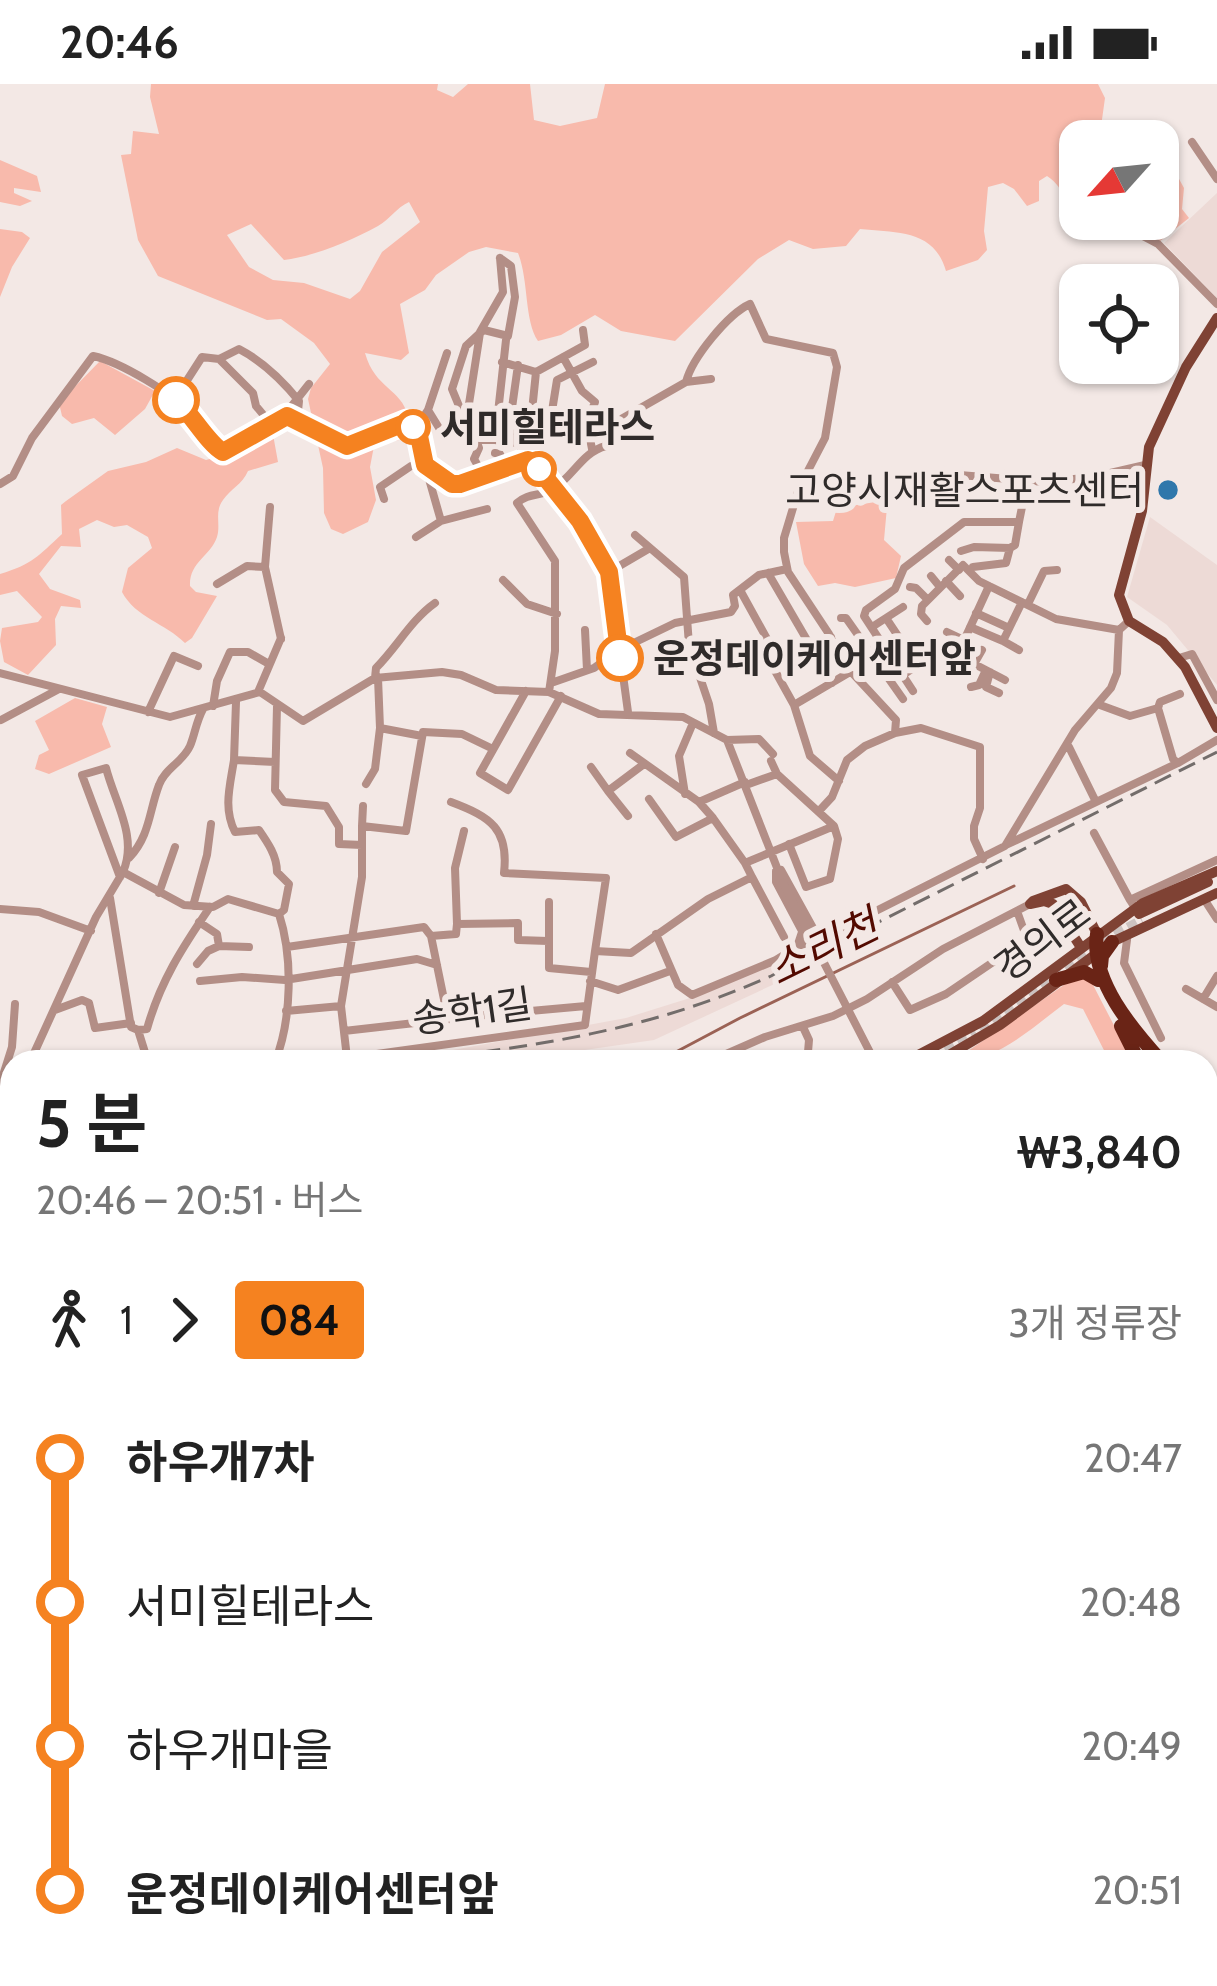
<!DOCTYPE html>
<html lang="ko">
<head>
<meta charset="utf-8">
<style>
	body { margin:0; font-family:Cabin,"Noto Sans KR",sans-serif; background:#f2f2f2; color:#222; height:100vh; display:flex; flex-direction:column; font-size:45px; white-space:nowrap }
	* { box-sizing:border-box; margin:0 }
	p { font-size:39px; color:#767676 }
	.icon { flex:none; width:66px; height:66px; fill:none; stroke:currentColor; stroke-width:2; stroke-linecap:round; stroke-linejoin:round }
	.map { position:relative; flex:1; overflow:hidden }
	.panel { position:absolute; left:0px; top:966px; width:1218px; height:936px; display:flex; flex-direction:column; background:#fff; border-radius:36px 36px 0 0; box-shadow:0 3px 9px #0004 }
	.panel>* { flex:none }
	.badge { padding:0 24px; border-radius:9px; font-size:42px; line-height:78px }
	.needle { width:78px; rotate:243deg }
	.controls { position:absolute; left:1059px; top:36px; display:grid; gap:24px }
	.controls a { display:grid; place-items:center; width:120px; height:120px; border-radius:24px; background:#fff; box-shadow:0 3px 9px #0004; font-size:60px }
	.map>.badge { position:absolute; translate:-50% -50%; box-shadow:0 0 0 6px #fff }
	.legs { display:flex; align-items:center; gap:18px; height:132px; padding:0 36px; font-size:39px }
	.legs p { margin-inline-start:auto }
	.headline { display:flex; align-items:center; justify-content:space-between; height:204px; padding:0 36px }
	h1 { font-size:66px; font-weight:700; line-height:90px }
	ul { padding:0 36px; list-style:none }
	li { display:flex; align-items:center; gap:42px; height:144px; font-size:45px }
	li i { display:grid; place-items:center; width:18px; height:100%; margin:0 15px; background:currentColor }
	li i::after { content:''; width:30px; height:30px; margin:-15px; border:9px solid; border-radius:50%; background:#fff }
	li p { margin-inline-start:auto }
	li:first-child i { background:linear-gradient(#0000 50%,currentColor 0) }
	li:last-child i { background:linear-gradient(currentColor 50%,#0000 0) }
	.status { display:flex; justify-content:space-between; align-items:center; height:84px; padding:0 60px; background:#fff; direction:ltr }
	.status svg { height:33px; fill:currentColor }
	.map>svg:first-child { display:block }
	.built { fill:#eddad6 }
	.green { fill:#f8baac; fill-rule:evenodd }
	.lines { fill:none; stroke-linecap:round; stroke-linejoin:round }
	.stream { stroke:#9b6255; stroke-width:3 }
	.major-tunnel { stroke:#ccc2c0; stroke-width:10; stroke-dasharray:10 5; stroke-linecap:butt }
	.minor { stroke:#b38e86; stroke-width:8 }
	.major { stroke:#7f4234; stroke-width:10 }
	.highway { stroke:#6a2416; stroke-width:14 }
	.rail { stroke:#736d6b; stroke-width:3; stroke-dasharray:18 9; stroke-linecap:butt }
	.minor-bridge { stroke:#b38e86; stroke-width:8 }
	.line-1-casing { stroke:#fff; stroke-width:27 }
	.line-1 { stroke:#f58220; stroke-width:18 }
	.stop-1-dot { fill:#fff; stroke:#f58220; stroke-width:6 }
	.poi-dot { fill:#2f77ab; stroke:#f3e8e5; stroke-width:4.5 }
	.labels { text-anchor:middle; dominant-baseline:central; stroke-width:12; stroke-linejoin:round; paint-order:stroke }
	.stop-label { font-size:39px; font-weight:bold; fill:#2f2b2a; stroke:#f3e8e5; text-anchor:start }
	.poi-label { font-size:39px; fill:#2f2b2a; stroke:#f3e8e5; text-anchor:end }
	.street-label { font-size:39px; fill:#2f2b2a; stroke:#f3e8e5 }
	.water-label { font-size:42px; font-style:italic; fill:#530a00; stroke:#f3e8e5 }
</style>
</head>
<body>
<div class="status"><b>20:46</b><svg viewBox="0 0 49 12"><path d="M0 12V9h3v3zM5 12V6h3v6zM10 12V3h3v9zM15 12V0h3v12zM26 1h20v11H26zM47 4h2v5h-2z"/></svg></div>
<div class="map">
<svg width="1217" height="1902" viewBox="0 0 1217 1902">
	<rect width="100%" height="100%" fill="#f3e8e5"/>
	<path class="built" d="M1217,109v105l-53,-55z
		M1150,433l67,48v120l-50,-60 -40,-28z
		M789,873l5,18 -140,65 -153,22h-57l-2,-10 184,-34 80,-25z
		M1217,1725v126l-11,5v-126z
		M12,1874v16h168l5,12h-167l-11,-15z"/>
	<path class="green" d="M151,0h287l-1,6 16,7 15,-13h62l4,36 26,6 37,-8 8,-34h493l7,14 -6,43h-19v78h78v-53l15,2 11,20 -2,21 7,9 -29,23c-31,-2 -57,-12 -87,-17 -10,-19 -6,-35 -26,-48l-8,5v20l-12,5 -13,-17 -11,-6 -15,4 -4,44 3,19 -9,10 -32,11c-12,-42 -49,-38 -86,-42l-14,17 -33,3 -24,-9 -31,19 -83,82 -54,-10 -26,-16 -34,20 -23,6c-14,-21 -9,-60 -20,-88l-32,-6 -17,5 -33,23 -11,15 -25,14 9,49 -8,7 -36,-7c10,36 36,35 43,63l-9,24 -25,6 -4,21 6,33 -8,22 -25,12 -12,-5 -7,-16 -1,-45 -15,-69 3,-11 19,-24 -16,-21 -33,-24 -14,1 -109,-44 -20,-36 -17,-85 10,-1 2,-23 26,3 -9,-37zM409,118l11,20 -38,30 -22,39 -10,8 -46,-16 -31,-3 -24,-13 -22,-32 24,-11 33,36c32,-4 66,-19 94,-34 12,-7 18,-18 31,-24z
		M0,76l37,16 4,16 -27,-4v5l18,8 -12,5 -20,-4z
		M0,145l22,3 8,6 -18,29 -12,30z
		M100,277l55,30 -10,18 -30,26 -21,-17 -22,6 -10,-8 -3,-13z
		M272,345l6,33 -30,9c-6,14 -17,17 -25,29 -9,12 -2,24 -6,37 -7,20 -28,25 -27,49l6,6 21,4 -25,42 -7,5c-20,-20 -49,-25 -63,-51l6,-24 24,-20 -4,-11 -21,-12 -13,2 -17,-7 -18,9 2,18 -20,-1 -22,28 11,15 30,11 1,8 -20,-2 -6,13 1,26 -28,30 -24,-13 -4,-21 2,-13 36,-6 4,-5 -25,-26 -17,4v-21c33,-10 38,-18 62,-40l-1,-29 5,-4 42,-30 38,-9 31,-14 29,12 31,-9z
		M882,417l5,6 -3,33 17,16 -5,22 -41,9 -20,-4 -17,3 -14,-22 -8,-42 37,-1 4,-13z
		M75,614l32,9 -5,17 9,23 -62,27 -14,-5 4,-14 10,-5 -14,-29z
		M1077,892l15,7 41,79h-23l-27,-53 -19,-5c-35,26 -67,58 -112,58z
		M12,1072v216l-12,4v-218z
		M12,1327v312l-12,-14v-293z
		M1217,1589v92l-11,5v-87z
		M439,1890h275l-3,12h-272z
		M853,1890h140l6,12h-177z"/>
	<g class="lines">
		<path class="stream" d="M657,978l83,-44 274,-132"/>
		<path class="major-tunnel" d="M981,947l122,-90 39,-21
			M917,977l58,-30"/>
		<path class="minor" d="M1192,58l25,37
			M1141,151l17,9 59,60
			M480,248l23,-40 -3,-34
			M480,249l4,-3 24,6 7,-39 -4,-31 -11,-8
			M506,256l-11,100 23,3 10,17
			M563,273l19,34 13,11 -8,21
			M219,275l34,34 3,13 15,18
			M502,278l34,10 49,-27 -2,-15
			M686,298c6,-24 42,-68 64,-78l16,35 67,14 4,14 -12,71 -26,50 -15,50v14l4,20 41,62 14,29 53,57 -1,13
			M175,315l27,-42 17,2 20,-10c23,12 43,31 60,52l-1,10
			M428,326l16,26
			M552,327l29,4 6,8 5,26
			M283,333h12l52,28 60,-23 12,14 6,29 27,19 8,1 68,-25 5,2 48,59 28,51 19,140
			M539,337l13,-10 5,-31 36,-18
			M466,339l-14,-34 14,-43 14,-13 -14,90 10,17h19
			M415,346l13,-20 19,-57
			M476,356l3,8 -5,11 10,17
			M518,357l-7,-26 7,-50
			M521,364l20,-12 -9,-25 4,-39
			M495,369l5,1 6,14
			M947,390l98,8 48,-5 52,-12
			M0,400l13,-8 19,-38 61,-82c28,6 80,38 100,59 11,12 16,30 30,37l60,-35 26,-33
			M384,415l-4,-12 31,-21 14,-1 16,56 -25,16
			M270,423l-5,60 16,72
			M441,437l46,-12
			M635,451l49,42 5,68 20,59 5,29
			M961,467l13,-4 36,1 5,-3 4,-23
			M949,476l10,10
			M973,483l33,-4 4,-15
			M609,488l41,-24
			M768,489l64,110
			M931,492l9,11
			M503,496l24,24 30,10
			M946,497l14,15
			M217,500l30,-18 18,1
			M910,503l6,1 12,12
			M740,506l32,58 2,21 20,36 16,51 29,25
			M1028,520l16,-33 13,-1
			M976,529l33,15
			M841,534h5l57,81
			M886,534l16,24
			M927,537l-6,-7 1,-8 41,-41 16,16 77,38 63,11 10,-9
			M872,543l31,-20
			M970,543l33,14 19,-39
			M585,546l2,40
			M947,548l17,8
			M1003,557l16,9
			M887,566l15,-8 15,24
			M908,567l15,-9
			M957,571l48,25
			M1179,574l13,-4 25,46
			M974,580l8,-14
			M774,585l57,-32
			M950,587l39,-85
			M990,588l-4,15 13,6
			M0,589l170,44 90,-25 43,29 72,-43 67,-6 19,3 35,15 53,2 50,22 84,3 44,23 56,143
			M903,591l34,-23 -2,-10
			M375,594l1,-10c21,-21 35,-48 59,-65
			M378,594l2,50 42,8
			M554,598l40,-14 25,-18 56,-27 56,-11 4,-6 -2,-11 26,-20 28,-6
			M971,603l8,-2 7,-15
			M526,607l-46,82 28,17 53,-94
			M913,607l-49,-75 2,-6 29,-21 9,-21 60,-46h55l8,-40
			M258,608l23,-54
			M549,608l6,-41v-90l-38,-58c12,-11 24,-6 36,-14 20,-12 29,-37 53,-43l3,-20 77,-44 25,-3
			M236,618l-2,58 41,2
			M794,621l56,-33
			M1100,621l30,11 28,-8 15,51 5,4 39,-23
			M213,622l4,-25 13,-29h18l21,12
			M277,622l-2,84 9,12 42,4 13,21v17l23,1
			M1158,624l2,-6 20,-8
			M148,628l26,-56 24,10
			M1,636l58,-31
			M727,656l32,-1 14,15
			M1069,663l27,55
			M630,669l69,49 14,16 -37,19 -27,-38
			M771,677l6,13
			M591,683l17,24
			M366,700l9,-15 5,-41
			M685,710l-6,-38 14,-33
			M451,718c40,15 58,27 53,71l102,5 -11,73
			M699,718l46,-20
			M363,722l-1,20 44,5 17,-99 39,2 31,15
			M819,727l13,-14 15,-37 18,-14 30,-13 26,-5 59,19v61l-6,18v13l9,20
			M628,732l-20,-25 36,-27
			M713,734l32,45
			M1094,749l36,67
			M789,760l17,43 24,-8 8,-40 -4,-13
			M1006,761l172,-82
			M129,774c21,-22 20,-47 30,-73 6,-17 24,-23 31,-39 5,-12 6,-24 13,-37
			M781,786l37,67
			M776,787v11l27,51
			M123,788l61,33 29,2 15,-8 51,15 5,-4 5,-26 -12,-12c0,-16 -9,-29 -18,-42l-24,2c-12,-24 -5,-46 -1,-72
			M752,793l32,60
			M159,809l16,-46
			M110,814l21,129 7,3 10,32
			M1204,815l13,20
			M549,818v66l42,4
			M193,822l14,-51 4,-31
			M1135,824l-5,-8 87,-40
			M0,825l39,3 52,19
			M199,838l18,12 2,12 30,1
			M457,840l-2,-56 9,-37
			M802,848l-5,15 49,-21 159,-80 70,-116 36,-42 6,-15 2,-43
			M656,850l22,51 14,10 84,-35 21,-13
			M431,852l17,83
			M1127,856l-3,23 37,75
			M287,863l137,-20 7,9 25,-2 1,-10 61,-1v17l30,1
			M197,880l11,-13 11,-5
			M200,897l42,-4 43,3 132,-21 20,6
			M590,897l28,9 52,-19
			M892,898l18,28 36,-16 78,-53 2,-5 -9,-25
			M1186,905l31,18
			M1203,915l14,-23
			M55,926l27,-10 7,3 6,25 36,-5
			M286,927l55,-5
			M496,930l90,-8
			M138,946l9,-1c13,-47 35,-81 63,-122
			M344,947l150,-17
			M347,974l-6,-52 21,-129v-51
			M30,978l66,-145 27,-45c15,-35 -8,-69 -17,-104l-24,7 38,102
			M275,978c17,-43 18,-105 4,-148
			M319,978l266,-37 10,-74 36,2 77,-54 44,-22 -7,-14 89,-37 -57,-52 -31,11
			M708,978l57,-25 68,-21 34,-17 76,-50 87,-45
			M793,978l15,-10 1,-12 -6,-13
			M0,1001l12,-38 3,-43
			M0,1019l12,-5
			M0,1053l12,-2
			M0,1060l12,-2
			M0,1534l7,-3
			M0,1663l12,13
			M1206,1757l11,23
			M0,1786l12,17
			M1206,1824l11,-5
			M0,1828l12,-2
			M1206,1867l11,-5
			M201,1890l5,12
			M726,1890l2,12
			M738,1890l26,12
			M1132,1899l20,-9
			M428,1902l1,-12
			M712,1902l3,-12"/>
		<path class="major" d="M1217,234l-31,49 -37,80 -7,64 -23,84 10,26 34,21 22,25 32,61
			M1139,830l69,-32
			M1080,862l-27,-42 -9,-3 -14,3 3,-3 33,-12 15,13 16,32
			M905,978l78,-41 160,-118 74,-32
			M937,978l63,-37 112,-83 105,-49
			M0,1303l12,-5
			M0,1314l12,-5
			M0,1324l12,-4
			M1206,1712l11,-5
			M771,1902l37,-12"/>
		<path class="highway" d="M1097,850c-7,46 35,95 65,128
			M1101,882l1,-10 10,-14
			M1056,896l28,-8 14,8
			M1121,942l18,36
			M1206,1067l11,22
			M1206,1109l11,22"/>
		<path class="rail" d="M402,978c135,-16 243,-30 369,-86l446,-224
			M0,1030l12,-2"/>
		<path class="minor-bridge" d="M783,799l92,179"/>
	</g>
	<g class="lines">
		<defs>
			<path id="line-1" d="M176,316c16,14 32,44 47,52l64,-36 60,30 60,-24 12,14 6,29 27,19h8l68,-24 5,2 47,59 29,51 11,86"/>
		</defs>
		<use href="#line-1" class="line-1-casing"/>
		<use href="#line-1" class="line-1"/>
	</g>
	<g class="stop-1-dot">
		<circle cx="176" cy="316" r="21"/>
		<circle cx="413" cy="343" r="15"/>
		<circle cx="539" cy="385" r="15"/>
		<circle cx="620" cy="574" r="21"/>
	</g>
	<circle class="poi-dot" cx="1168" cy="406" r="12"/>
	<g class="labels">
		<g class="stop-label">
			<text x="440" y="343">서미힐테라스</text>
			<text x="653" y="574">운정데이케어센터앞</text>
		</g>
		<g class="poi-label">
			<text x="1144" y="406">고양시재활스포츠센터</text>
		</g>
		<g class="street-label">
			<text transform="translate(1042 856) rotate(-37)">경의로</text>
			<text transform="translate(472 927) rotate(-8)">송학1길</text>
		</g>
		<g class="water-label">
			<text transform="translate(823 863) rotate(-26)">소리천</text>
		</g>
	</g>
</svg>
<div class="controls">
<a><svg class="needle" viewBox="-14 -14 28 28"><path d="M0-13l5 13h-10z" fill="#e53935"/><path d="M0 13l5-13h-10z" fill="#767676"/></svg></a>
<a><svg class="icon" aria-label="locate" viewBox="0 0 24 24"><circle cx="12" cy="12" r="6"/><path d="M12 2v4M12 18v4M2 12h4M18 12h4"/></svg></a>
</div>
<section class="panel">
<div class="headline"><div><h1>5 분</h1><p>20:46 – 20:51 · 버스</p></div><b>₩3,840</b></div>
<div class="legs"><svg class="icon" aria-label="walk" viewBox="0 0 24 24"><circle cx="13" cy="4" r="2"/><path d="M13 8l-2 6 4 7M11 14l-3 7M7 12l3-4h3l4 4"/></svg>1<svg class="icon" aria-label="forward" viewBox="0 0 24 24"><path d="M9 5l7 7-7 7"/></svg><b class="badge" style="background:#f58220;color:#111">084</b><p>3개 정류장</p></div>
<ul>
<li><i style="color:#f58220"></i><b>하우개7차</b><p>20:47</p></li>
<li><i style="color:#f58220"></i><span>서미힐테라스</span><p>20:48</p></li>
<li><i style="color:#f58220"></i><span>하우개마을</span><p>20:49</p></li>
<li><i style="color:#f58220"></i><b>운정데이케어센터앞</b><p>20:51</p></li>
</ul>
</section>
</div>
</body>
</html>
